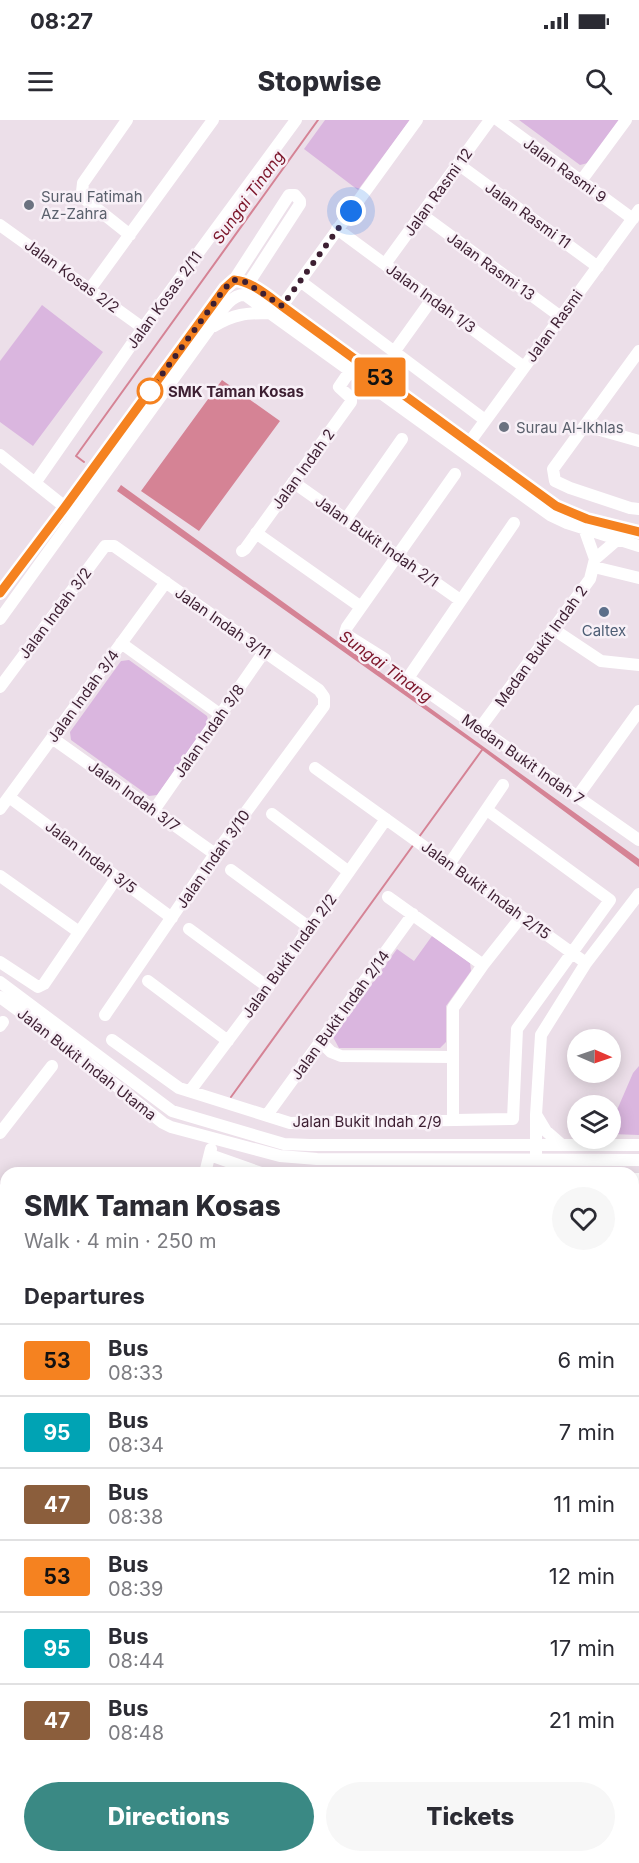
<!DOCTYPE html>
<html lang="en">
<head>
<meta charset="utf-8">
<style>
	body { margin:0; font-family:Inter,sans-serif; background:#f7f7f7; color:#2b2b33; height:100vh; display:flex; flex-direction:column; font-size:22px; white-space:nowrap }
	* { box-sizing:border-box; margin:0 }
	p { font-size:20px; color:#7c7c81 }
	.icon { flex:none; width:33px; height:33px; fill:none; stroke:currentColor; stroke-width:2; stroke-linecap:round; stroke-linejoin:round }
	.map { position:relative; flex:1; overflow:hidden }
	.details { position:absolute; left:0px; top:1047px; width:639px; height:696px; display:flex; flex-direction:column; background:#fff; border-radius:18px 18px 0 0; box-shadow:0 3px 15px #0003 }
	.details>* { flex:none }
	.badge { padding:0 12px; border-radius:4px; font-size:21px; line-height:39px }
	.needle { width:39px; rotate:92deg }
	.tools { position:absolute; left:567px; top:909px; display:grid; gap:12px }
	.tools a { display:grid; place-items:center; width:54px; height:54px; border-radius:50%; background:#fff; box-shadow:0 3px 15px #0003; font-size:30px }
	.you { position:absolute; width:30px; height:30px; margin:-15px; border:4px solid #fff; border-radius:50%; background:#1a73e8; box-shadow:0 0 0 9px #1a73e833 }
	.map>.badge { position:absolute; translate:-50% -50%; box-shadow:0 0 0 3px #fff }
	h2 { padding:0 24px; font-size:22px; line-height:54px }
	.round { display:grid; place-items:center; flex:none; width:63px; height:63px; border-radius:32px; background:#f7f7f7 }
	.summary { display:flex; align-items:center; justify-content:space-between; height:102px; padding:0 24px }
	h1 { font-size:28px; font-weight:800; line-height:45px }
	.cta { display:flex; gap:12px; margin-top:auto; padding:12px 24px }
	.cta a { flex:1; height:69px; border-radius:36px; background:#3a8984; color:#fff; font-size:24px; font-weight:800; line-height:69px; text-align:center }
	.cta a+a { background:#f7f7f7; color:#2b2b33 }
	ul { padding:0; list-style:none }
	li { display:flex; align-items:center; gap:18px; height:72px; padding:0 24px; border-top:2px solid #e1e1e2 }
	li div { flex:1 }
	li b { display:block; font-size:22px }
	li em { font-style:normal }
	li .badge { min-width:66px; font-weight:700; text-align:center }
	.status { display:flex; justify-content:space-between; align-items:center; height:42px; padding:0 30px; background:#fff; direction:ltr }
	.status svg { height:16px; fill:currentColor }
	header { display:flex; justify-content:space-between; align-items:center; height:78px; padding:0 24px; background:#fff; font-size:27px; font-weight:800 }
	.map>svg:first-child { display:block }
	.green { fill:#dab6df }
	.water { fill:#d58395 }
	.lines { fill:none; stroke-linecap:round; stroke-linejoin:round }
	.stream { stroke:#d58395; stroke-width:2 }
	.minor { stroke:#fff; stroke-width:12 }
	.line-casing { stroke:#fff; stroke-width:14 }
	.line { stroke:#f58220; stroke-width:9 }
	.walk { stroke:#3d1f32; stroke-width:6; stroke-dasharray:0 10.8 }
	.worship-dot { fill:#6b7280; stroke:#f8f0f7; stroke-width:2 }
	.stop-dot { fill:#fff; stroke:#f58220; stroke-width:3 }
	.service-dot { fill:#5c6f8a; stroke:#f8f0f7; stroke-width:2 }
	.labels { text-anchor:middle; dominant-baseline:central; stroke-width:5; stroke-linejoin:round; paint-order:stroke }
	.street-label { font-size:15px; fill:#3d1f32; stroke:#f8f0f7 }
	.worship-label { font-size:15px; fill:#5b616d; stroke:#f8f0f7; text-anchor:start }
	.stop-label { font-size:15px; font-weight:bold; fill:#3d1f32; stroke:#f8f0f7; text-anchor:start }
	.service-label { font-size:15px; fill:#4e5e75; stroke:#f8f0f7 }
	.water-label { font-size:16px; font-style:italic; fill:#7c152a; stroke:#f8f0f7 }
</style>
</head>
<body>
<div class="status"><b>08:27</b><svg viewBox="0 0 49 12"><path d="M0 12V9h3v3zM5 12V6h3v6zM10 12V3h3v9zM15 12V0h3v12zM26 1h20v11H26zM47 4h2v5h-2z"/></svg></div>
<header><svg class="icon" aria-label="menu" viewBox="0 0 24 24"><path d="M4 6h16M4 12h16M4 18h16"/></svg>Stopwise<svg class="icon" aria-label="search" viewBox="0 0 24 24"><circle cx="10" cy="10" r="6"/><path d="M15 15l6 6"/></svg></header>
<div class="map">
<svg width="639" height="1743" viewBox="0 0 639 1743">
	<rect width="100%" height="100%" fill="#ecdfe9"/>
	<path class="green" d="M325,0h85l-52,70 -54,-41z
		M519,0h100l-31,43 -8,2z
		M42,185l61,47 -70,94 -33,-24v-61z
		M129,540l78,56 2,8 -52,71 -8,1 -78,-56 -1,-8 51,-71z
		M432,816l38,27 1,8 -25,35v36l-6,6h-101l-6,-11 64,-88 17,12z
		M639,946v69l-28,-1v-10l22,-51z
		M3,1059l3,3v57l-6,-4v-51z
		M633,1352l6,5v277l-6,20z
		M0,1427l6,2v308h329l-2,3h-18l-2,3h-313z"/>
	<path class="water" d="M222,260l58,41 -81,110 -58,-40z
		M121,365l518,374v8l-157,-117 -365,-259z
		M336,1737h256l-1,6h-275l17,-1z"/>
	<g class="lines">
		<path class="stream" d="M84,342l-8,-6 242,-336
			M419,717l63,-87
			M231,977l183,-253"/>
		<path class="minor" d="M127,0l-44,63 -1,9 4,8 44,35
			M498,0l135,99
			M458,44l140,103
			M581,61l45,-61
			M421,94l140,103
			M0,105l143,103
			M337,109l187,138
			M385,144l105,-144
			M241,160l41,26 275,200 30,13 52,14
			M300,161l185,139
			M90,169l123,-169
			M282,186l135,-186
			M214,206c20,-12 32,-13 56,-13
			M639,231l-86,118 2,12 15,7 60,20 9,1
			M394,232l38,-53
			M586,306l53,15
			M466,327l173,-237
			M0,335l70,56
			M293,362l167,118
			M35,363l108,-155 153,-208
			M346,399l56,-80
			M514,403l-106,155 231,162
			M256,413l105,74
			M242,431l3,-2 106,-147v-4l-12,-11 15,-22
			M595,439l22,-19
			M594,447l45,11
			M0,473l65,-86 160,-219 9,-8 55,-85h6l5,6v3l-52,80
			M0,499l210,-291c9,-12 19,-34 35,-33l305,220 17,8 72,23
			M553,509l48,32 38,4
			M121,523l100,72
			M385,539l-35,-22 -5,-4 2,-6 108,-153
			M0,567l105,-141h9l205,144 5,7v9l-109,148 -110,161
			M480,608l110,-149 5,-20 -11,-31
			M52,618l163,116
			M315,648l271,195
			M9,677l163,121
			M577,677l62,-86
			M0,689l166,-227
			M154,690l110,-158
			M272,694l77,58
			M450,743l53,-78
			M231,750l79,58
			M0,756l79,56
			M388,777l95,68
			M189,809l79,58
			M0,842l38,25 6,-3 73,-107
			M148,861l80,60
			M0,862l172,129 112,33 26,1h329
			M0,877l60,44 103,82 8,4 109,29 37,3 322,1
			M0,906l3,-4
			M112,920l67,48 111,35 223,-4 4,-90 93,-129 -123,-90
			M320,921l11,11 10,4 111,1
			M190,971l78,-104 118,-168
			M267,995l146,-201
			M537,996l9,15 16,14
			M453,1000v-112l30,-43 38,-48
			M0,1013l52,-67
			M536,1033v-38l5,-80 45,-72 53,-69
			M210,1035l51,18
			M205,1053l6,-24
			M633,1059h6
			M633,1205l6,-2
			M0,1221l6,4
			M633,1339l6,6"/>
	</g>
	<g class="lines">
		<defs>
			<path id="line" d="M0,473l65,-86 160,-219 9,-8c17,1 34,16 48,26l274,200 31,13 52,13"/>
		</defs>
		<use href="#line" class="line-casing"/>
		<use href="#line" class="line"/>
		<path class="walk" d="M150,271l75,-103 9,-8h8l40,26 69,-95"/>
	</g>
	<g class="worship-dot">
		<circle cx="29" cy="85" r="6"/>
		<circle cx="504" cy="307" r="6"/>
	</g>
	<circle class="stop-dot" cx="150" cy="271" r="12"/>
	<circle class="service-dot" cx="604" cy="492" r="6"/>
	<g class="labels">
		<g class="street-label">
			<text transform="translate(565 50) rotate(36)">Jalan Rasmi 9</text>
			<text transform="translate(438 72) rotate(-54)">Jalan Rasmi 12</text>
			<text transform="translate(528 95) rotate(36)">Jalan Rasmi 11</text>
			<text transform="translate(491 146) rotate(36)">Jalan Rasmi 13</text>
			<text transform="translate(72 156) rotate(36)">Jalan Kosas 2/2</text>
			<text transform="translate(431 178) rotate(36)">Jalan Indah 1/3</text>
			<text transform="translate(164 180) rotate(-54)">Jalan Kosas 2/11</text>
			<text transform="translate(554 206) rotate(-54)">Jalan Rasmi</text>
			<text transform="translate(303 349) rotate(-54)">Jalan Indah 2</text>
			<text transform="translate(377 421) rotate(35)">Jalan Bukit Indah 2/1</text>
			<text transform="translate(55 493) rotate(-53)">Jalan Indah 3/2</text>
			<text transform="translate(223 503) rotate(35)">Jalan Indah 3/11</text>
			<text transform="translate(541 526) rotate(-54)">Medan Bukit Indah 2</text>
			<text transform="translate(83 576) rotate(-54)">Jalan Indah 3/4</text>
			<text transform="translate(209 611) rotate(-55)">Jalan Indah 3/8</text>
			<text transform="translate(523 639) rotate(35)">Medan Bukit Indah 7</text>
			<text transform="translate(134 676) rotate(36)">Jalan Indah 3/7</text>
			<text transform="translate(91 737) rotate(37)">Jalan Indah 3/5</text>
			<text transform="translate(213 739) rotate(-55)">Jalan Indah 3/10</text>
			<text transform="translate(486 770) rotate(36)">Jalan Bukit Indah 2/15</text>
			<text transform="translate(289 836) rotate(-54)">Jalan Bukit Indah 2/2</text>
			<text transform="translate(340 895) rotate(-54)">Jalan Bukit Indah 2/14</text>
			<text transform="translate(87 944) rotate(38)">Jalan Bukit Indah Utama</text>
			<text x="367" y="1001">Jalan Bukit Indah 2/9</text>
		</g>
		<g class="worship-label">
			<text x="41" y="76">Surau Fatimah<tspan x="41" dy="17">Az-Zahra</tspan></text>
			<text x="516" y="307">Surau Al-Ikhlas</text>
		</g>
		<g class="stop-label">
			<text x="168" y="271">SMK Taman Kosas</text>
		</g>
		<g class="service-label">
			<text x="604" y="510">Caltex</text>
		</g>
		<g class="water-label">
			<text transform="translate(248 77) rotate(-54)">Sungai Tinang</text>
			<text transform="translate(386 546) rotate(36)">Sungai Tinang</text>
		</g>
	</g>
</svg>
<div class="tools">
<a><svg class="needle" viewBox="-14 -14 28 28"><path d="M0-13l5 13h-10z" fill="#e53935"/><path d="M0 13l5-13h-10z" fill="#7c7c81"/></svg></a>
<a><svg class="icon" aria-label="layers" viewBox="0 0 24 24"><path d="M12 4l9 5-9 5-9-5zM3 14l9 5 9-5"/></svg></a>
</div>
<div class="you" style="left:351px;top:91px"></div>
<b class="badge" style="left:380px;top:257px;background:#f58220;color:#111">53</b>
<section class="details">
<div class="summary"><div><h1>SMK Taman Kosas</h1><p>Walk · 4 min · 250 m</p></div><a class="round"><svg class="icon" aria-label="heart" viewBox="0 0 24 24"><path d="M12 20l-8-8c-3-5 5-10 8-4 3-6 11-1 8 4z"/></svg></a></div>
<h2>Departures</h2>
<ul>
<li><span class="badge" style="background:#f58220;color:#111">53</span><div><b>Bus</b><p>08:33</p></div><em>6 min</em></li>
<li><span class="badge" style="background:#00a3b4;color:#fff">95</span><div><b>Bus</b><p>08:34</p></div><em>7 min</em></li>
<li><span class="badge" style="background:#8b5e3c;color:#fff">47</span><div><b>Bus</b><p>08:38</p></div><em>11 min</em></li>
<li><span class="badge" style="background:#f58220;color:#111">53</span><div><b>Bus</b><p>08:39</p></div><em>12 min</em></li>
<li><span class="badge" style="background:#00a3b4;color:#fff">95</span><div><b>Bus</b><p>08:44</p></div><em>17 min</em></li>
<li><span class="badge" style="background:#8b5e3c;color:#fff">47</span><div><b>Bus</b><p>08:48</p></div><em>21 min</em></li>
</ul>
<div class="cta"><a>Directions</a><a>Tickets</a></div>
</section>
</div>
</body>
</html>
